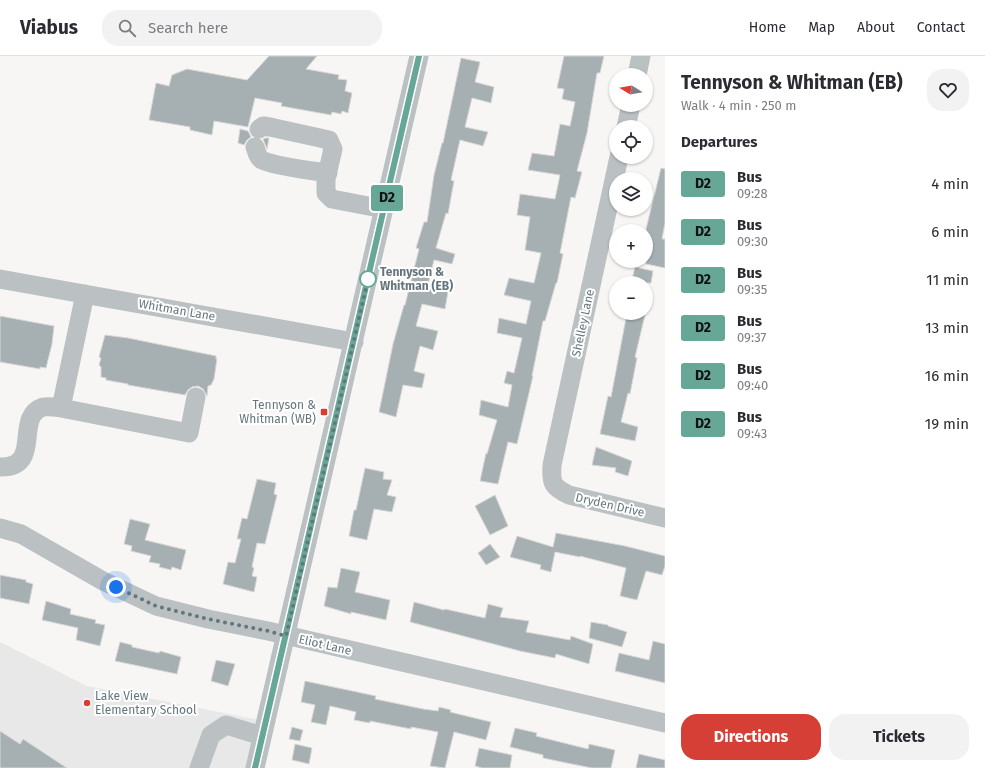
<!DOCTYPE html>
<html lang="en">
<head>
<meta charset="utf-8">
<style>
	body { margin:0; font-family:"Fira Sans",sans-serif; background:#f2f2f3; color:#2b2b33; height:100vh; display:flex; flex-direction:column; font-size:15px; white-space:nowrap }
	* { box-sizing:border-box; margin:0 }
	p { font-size:13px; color:#7c7c81 }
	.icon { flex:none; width:22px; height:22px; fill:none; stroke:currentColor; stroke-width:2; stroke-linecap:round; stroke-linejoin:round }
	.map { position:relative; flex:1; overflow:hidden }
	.sheet { display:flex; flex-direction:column; background:#fff; width:320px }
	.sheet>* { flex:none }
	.badge { padding:0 8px; border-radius:3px; font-size:14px; line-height:26px }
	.needle { width:26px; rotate:281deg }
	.tools { position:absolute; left:609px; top:12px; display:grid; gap:8px }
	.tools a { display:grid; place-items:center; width:44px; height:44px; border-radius:50%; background:#fff; box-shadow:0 1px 3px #0004; font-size:20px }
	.you { position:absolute; width:20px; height:20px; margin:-10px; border:3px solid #fff; border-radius:50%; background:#1a73e8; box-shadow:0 0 0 6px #1a73e833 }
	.map>.badge { position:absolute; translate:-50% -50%; box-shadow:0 0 0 2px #fff }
	h2 { padding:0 16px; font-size:15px; line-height:36px }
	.round { display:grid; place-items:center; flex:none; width:42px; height:42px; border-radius:16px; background:#f2f2f3 }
	.head { display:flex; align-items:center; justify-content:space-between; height:68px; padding:0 16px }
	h1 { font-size:19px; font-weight:700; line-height:30px }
	.primary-button { display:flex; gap:8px; margin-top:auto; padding:8px 16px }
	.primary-button a { flex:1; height:46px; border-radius:16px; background:#d63f35; color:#fff; font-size:16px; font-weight:700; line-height:46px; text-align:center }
	.primary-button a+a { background:#f2f2f3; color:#2b2b33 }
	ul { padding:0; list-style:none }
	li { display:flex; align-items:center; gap:12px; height:48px; padding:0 16px }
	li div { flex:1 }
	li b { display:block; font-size:15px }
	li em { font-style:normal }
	li .badge { min-width:44px; font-weight:700; text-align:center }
	header { display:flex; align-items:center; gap:24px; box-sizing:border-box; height:56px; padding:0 20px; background:#fff; border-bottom:1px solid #e1e1e2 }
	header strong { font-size:19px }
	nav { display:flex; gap:22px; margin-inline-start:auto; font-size:14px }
	.search { width:280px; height:36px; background:#f2f2f3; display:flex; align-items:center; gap:10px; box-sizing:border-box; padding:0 14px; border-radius:16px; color:#7c7c81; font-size:15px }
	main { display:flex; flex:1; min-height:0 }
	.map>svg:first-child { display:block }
	.built { fill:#e7e8e7 }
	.building { fill:#a6afb2; stroke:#d8d8d6 }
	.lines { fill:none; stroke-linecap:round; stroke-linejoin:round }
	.minor { stroke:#bbc1c3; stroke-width:19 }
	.line-casing { stroke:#fff; stroke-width:9 }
	.line { stroke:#67a797; stroke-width:6 }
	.walk { stroke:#64767c; stroke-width:4; stroke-dasharray:0 7.2 }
	.stop-dot { fill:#fff; stroke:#67a797; stroke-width:2 }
	.poi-dot { fill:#d63f35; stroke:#fff; stroke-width:1.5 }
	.labels { text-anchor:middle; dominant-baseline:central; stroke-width:4; stroke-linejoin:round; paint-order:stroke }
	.stop-label { font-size:12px; font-weight:bold; fill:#64767c; stroke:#fff; text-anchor:start }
	.street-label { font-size:12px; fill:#64767c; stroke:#fff }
	.poi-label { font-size:12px; fill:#64767c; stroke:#fff; text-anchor:end }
</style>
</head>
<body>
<header>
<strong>Viabus</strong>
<div class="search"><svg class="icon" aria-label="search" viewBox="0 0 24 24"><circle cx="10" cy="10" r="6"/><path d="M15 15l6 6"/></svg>Search here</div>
<nav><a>Home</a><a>Map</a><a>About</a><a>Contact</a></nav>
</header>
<main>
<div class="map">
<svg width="665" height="712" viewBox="0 0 665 712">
	<rect width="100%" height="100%" fill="#f7f6f4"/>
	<path class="built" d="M0,586l87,44 173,34 -11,48h-249z"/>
	<path class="building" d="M269,0h48l-11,13 33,6 -1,4 9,1 -2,11 7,2 -4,20 -6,-2 -1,3 -9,-2 -1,3 -50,-9 1,-3 -27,-5 -7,29 -34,-6 -2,14 -22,-5v-3l-41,-7 7,-37 13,3 3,-11 15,-6 60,11z
		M564,0h40l-4,17h-3l-10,60 -10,38 5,1 -7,26 -4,-1 -11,56 3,1 -6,29h-1l-11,38h-2l-11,55h1l-16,68 -9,-2 -10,42 -18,-3 6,-28 1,1 10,-34 -18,-5 2,-15 27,7 4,-22 -8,-2 3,-12 7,2 8,-35 -25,-5 2,-15 27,6 5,-23 -27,-6 5,-17 25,5 7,-30 -16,-3 5,-33 -13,-2 3,-21 35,5 5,-24 -32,-5 4,-17 22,3 6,-32 10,2 5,-24 -13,-3 2,-10 -7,-1z
		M461,2l19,4 -5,20 19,5 -3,16 -19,-5 -7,29 23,5 -5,14 -23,-6 -9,40 3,1 -6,33 -2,-1 -10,35 19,6 -3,10 -18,-4 -7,28 21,4 -3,17 -23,-5 -6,22 22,5 -5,19 -13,-4 -6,25 11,3 -3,14 -19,-3 -7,32 -17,-5 14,-68 11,-39h1l14,-56 -3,-1 8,-26h3l7,-47 8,-32h1z
		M240,73l8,2 3,6 -4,3 -3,5 -6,-2z
		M266,82h3l-2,11 -4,-10z
		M661,112l4,1v54l-3,16h3v29l-19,-4v-35z
		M635,211l18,4 -2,12h-20z
		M627,257h17l1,2 -10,42 2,1 -7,36 -2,-1 -7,29 17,5 -3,14 -35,-7 8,-38 3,1z
		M0,260l54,10 -2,18 -6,24 -6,-1v2l-40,-7z
		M105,279l23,3 88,18v3h1l-3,20 -3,6 -3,1 -1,10 -4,-7 -5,-3 -6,1 -4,3 -3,5 -57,-10v-1l-22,-4v-2l-5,-1v-10l-2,-2 2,-7 -2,-1z
		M596,391l36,14 -4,15 -13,-4 1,-4 -24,-3z
		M365,412l19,4 -1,7 9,1 -5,15 9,2 -4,15 -18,-3 -7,31 -18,-4 5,-26h2z
		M257,423l19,4 -2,11 3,1 -12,49 -8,-1 -5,24 2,1 -2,8 5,1 -3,15 -31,-8 5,-22 7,1 6,-24h-4l5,-21 5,1z
		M495,439l13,31 -18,9 -15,-29z
		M130,463l20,5 -5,16 41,10 -5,20 -9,-3 -1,3 -12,-3 1,-3 -11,-2 2,-6 -20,-5 1,-5 -8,-2z
		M556,477l69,13 40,10v10l-3,9 -16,-4 -9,29 -17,-4 6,-28 -46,-12v1l-25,-5 -4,20 -11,-3 1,-4 -31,-8 7,-21 36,11z
		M490,488l10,13 -14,8 -8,-12z
		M341,512l19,4 -5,20 35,8 -4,20 -35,-8v2l-27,-8 4,-19 9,1z
		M0,519l26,5v2l7,2 -4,20 -29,-6z
		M46,545l25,8 -1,5 26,6 -1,3 10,2 -5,21 -24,-6 2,-12 -36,-8z
		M414,546l30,8 1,-1 40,9 3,-14 15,4 -3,9 29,4 -3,11 44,8 1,-4 22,8 -4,20 -33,-10 -1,4 -35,-7 -110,-29z
		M591,566l17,3v1l19,6 -5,15 -33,-9z
		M653,585l12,3v39l-50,-12 4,-18 30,7z
		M120,586l12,3v2l27,6 1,-2 21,6 -4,17 -62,-13z
		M216,604l19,4 -7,22 -17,-5z
		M305,625l71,15 -1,3 48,10 15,2 1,-4 12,3 -1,2 41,10 -5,18 -32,-8 -9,36 -15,-2 8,-34 -27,-5v2l-41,-8v2l-16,-3 2,-8 -26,-6 -4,19 -15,-3 4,-17 -14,-3z
		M292,671l11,3 -3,11 -11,-2z
		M515,672l22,5 -1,3 52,13 1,-5 26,6 -4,18h-19l-25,-5 -24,-5v-3l-33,-8z
		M0,675l20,13 3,-5 44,29h-67z
		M295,688l17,4 -3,16 -17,-4z
		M479,692l33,7 -2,13h-28l-7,-2z
		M639,698l26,6v8h-29z"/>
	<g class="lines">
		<path class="minor" d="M637,19l4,-19
			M626,71l5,-22
			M259,73l4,-3 7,1 59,13 4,9 -7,30v14l6,6 52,10
			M255,91c2,5 2,10 7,13 11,6 52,11 66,13
			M619,101l-67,308c-1,18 0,22 17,30l96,23
			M0,223l354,63
			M85,238l-24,114 128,25 7,-36
			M0,411c44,1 13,-50 43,-60 6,-1 12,0 18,1
			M0,472l21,6 82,47 53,25 52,13 60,12 397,92
			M199,712l12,-33 15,-10 36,11
			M255,712l164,-712"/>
	</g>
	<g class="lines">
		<defs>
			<path id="line" d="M255,712l164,-712"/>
		</defs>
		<use href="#line" class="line-casing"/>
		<use href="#line" class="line"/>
		<path class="walk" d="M116,531l40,19 52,13 60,12 18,5 82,-357"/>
	</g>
	<circle class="stop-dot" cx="368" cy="223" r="8"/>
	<g class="poi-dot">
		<rect x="320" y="352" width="8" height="8" rx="2"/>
		<circle cx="87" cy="647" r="4"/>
	</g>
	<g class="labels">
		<g class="stop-label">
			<text x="380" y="216">Tennyson &amp;<tspan x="380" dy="14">Whitman (EB)</tspan></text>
		</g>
		<g class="street-label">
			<text transform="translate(177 254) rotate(10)">Whitman Lane</text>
			<text transform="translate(583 267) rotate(-78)">Shelley Lane</text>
			<text transform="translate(610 449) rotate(13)">Dryden Drive</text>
			<text transform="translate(325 589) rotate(13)">Eliot Lane</text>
		</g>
		<g class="poi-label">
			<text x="316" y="349">Tennyson &amp;<tspan x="316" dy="14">Whitman (WB)</tspan></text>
			<text x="95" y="640" text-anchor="start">Lake View<tspan x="95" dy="14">Elementary School</tspan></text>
		</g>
	</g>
</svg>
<div class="tools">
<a><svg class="needle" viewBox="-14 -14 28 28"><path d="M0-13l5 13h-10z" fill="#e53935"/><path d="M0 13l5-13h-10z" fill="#7c7c81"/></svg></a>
<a><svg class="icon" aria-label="locate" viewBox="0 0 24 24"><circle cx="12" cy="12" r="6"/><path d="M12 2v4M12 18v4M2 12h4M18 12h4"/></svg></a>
<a><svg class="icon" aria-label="layers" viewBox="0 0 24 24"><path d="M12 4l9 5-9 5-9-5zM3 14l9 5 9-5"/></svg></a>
<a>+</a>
<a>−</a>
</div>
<div class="you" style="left:116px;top:531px"></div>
<b class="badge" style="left:387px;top:142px;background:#67a797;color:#111">D2</b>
</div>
<section class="sheet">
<div class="head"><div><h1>Tennyson &amp; Whitman (EB)</h1><p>Walk · 4 min · 250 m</p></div><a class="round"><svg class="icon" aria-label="heart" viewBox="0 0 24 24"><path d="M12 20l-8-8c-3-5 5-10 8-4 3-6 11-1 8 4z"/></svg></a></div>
<h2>Departures</h2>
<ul>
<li><span class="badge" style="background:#67a797;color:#111">D2</span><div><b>Bus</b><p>09:28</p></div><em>4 min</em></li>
<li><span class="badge" style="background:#67a797;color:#111">D2</span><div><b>Bus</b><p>09:30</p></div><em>6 min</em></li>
<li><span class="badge" style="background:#67a797;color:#111">D2</span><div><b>Bus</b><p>09:35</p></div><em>11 min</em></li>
<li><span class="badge" style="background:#67a797;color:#111">D2</span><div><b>Bus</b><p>09:37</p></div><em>13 min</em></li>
<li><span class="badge" style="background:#67a797;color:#111">D2</span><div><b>Bus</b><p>09:40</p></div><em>16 min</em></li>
<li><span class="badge" style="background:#67a797;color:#111">D2</span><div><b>Bus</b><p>09:43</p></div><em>19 min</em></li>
</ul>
<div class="primary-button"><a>Directions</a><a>Tickets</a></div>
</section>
</main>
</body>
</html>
